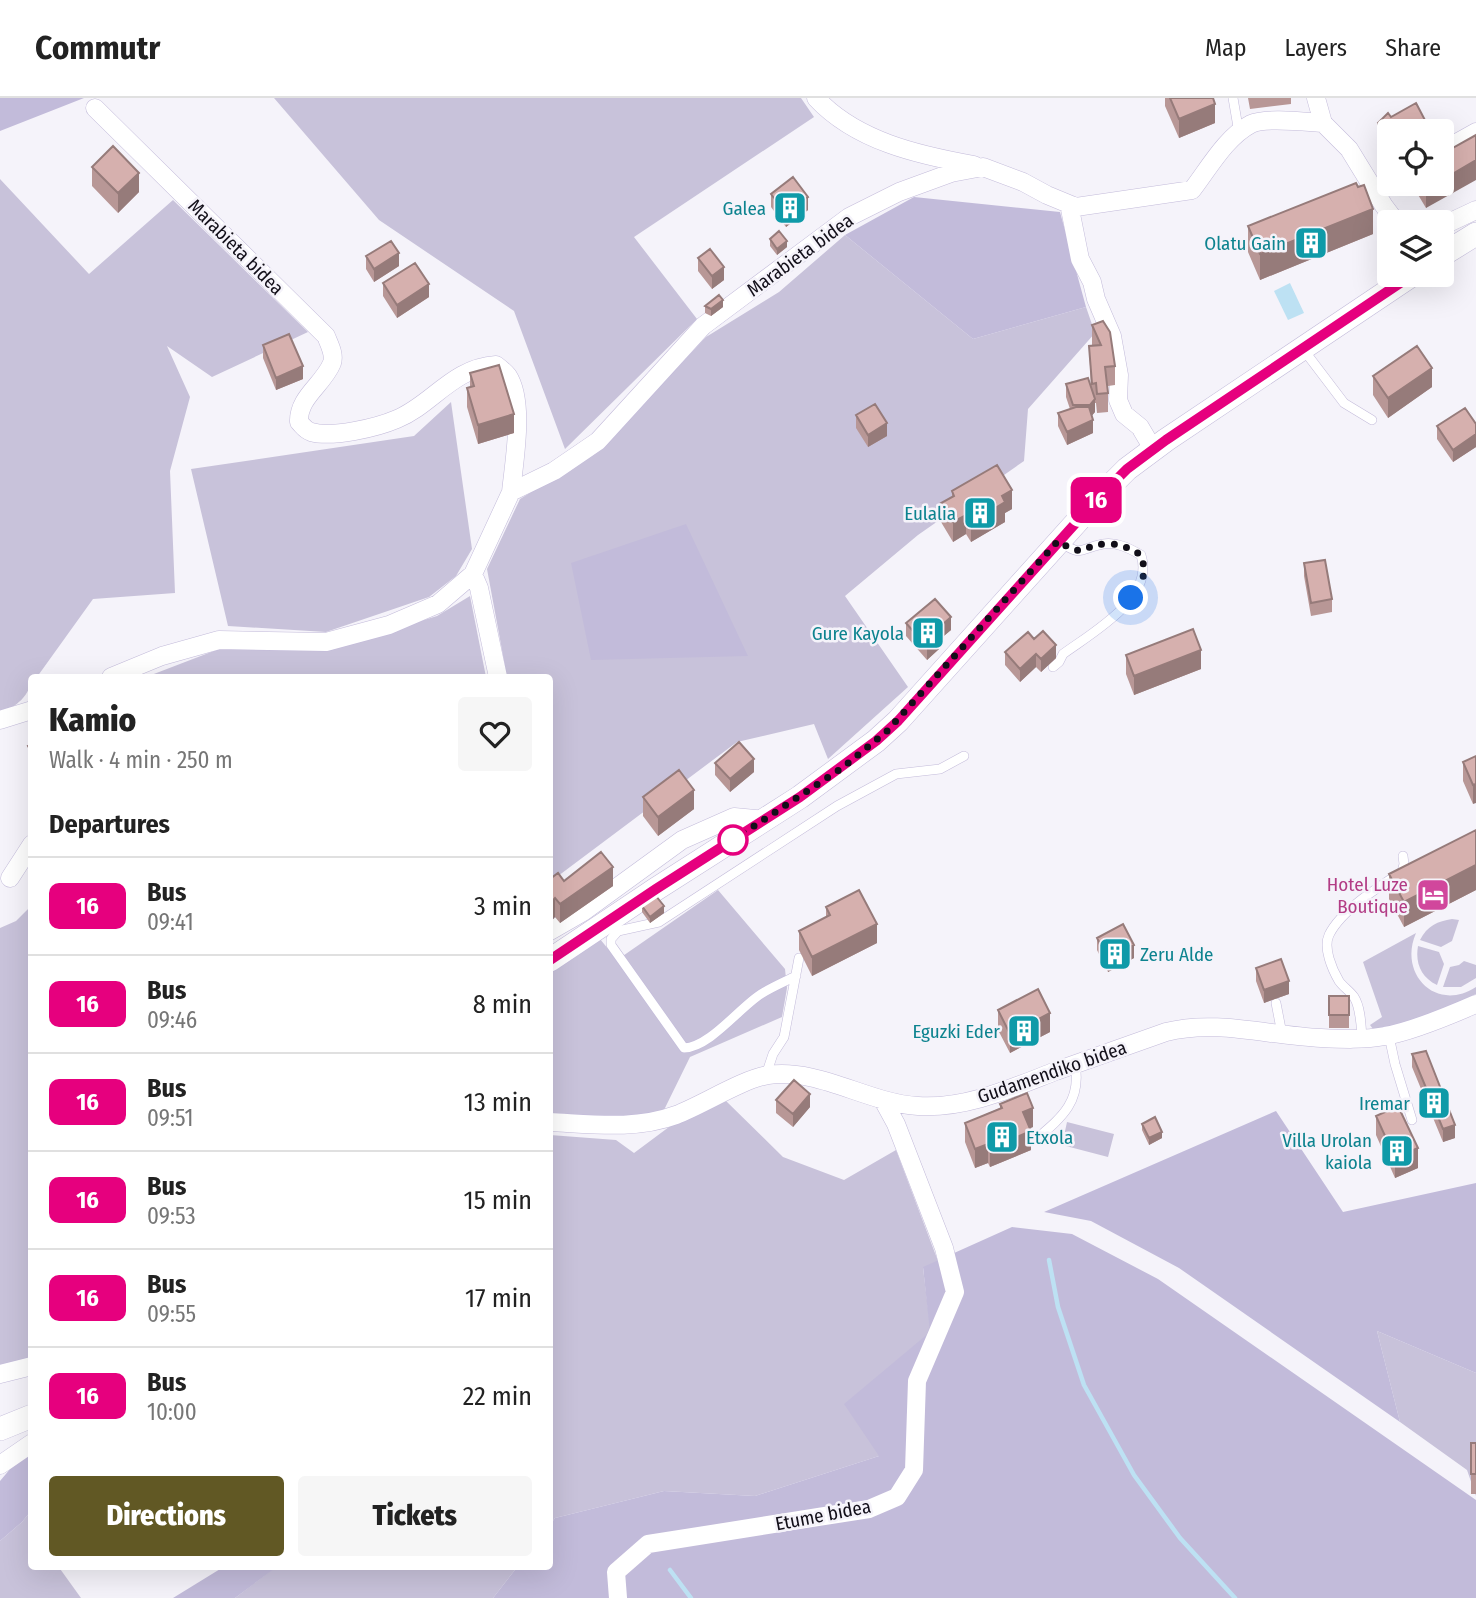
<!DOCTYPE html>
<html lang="en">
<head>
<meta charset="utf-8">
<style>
	body { margin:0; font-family:"Fira Sans Condensed",sans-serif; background:#f6f6f6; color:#222; height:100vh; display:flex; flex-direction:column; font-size:26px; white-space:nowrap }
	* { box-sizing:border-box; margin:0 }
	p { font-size:23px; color:#767676 }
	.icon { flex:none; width:38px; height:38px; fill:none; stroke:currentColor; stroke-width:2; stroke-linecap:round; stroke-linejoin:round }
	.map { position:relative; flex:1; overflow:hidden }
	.drawer { position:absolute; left:28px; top:576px; width:525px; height:896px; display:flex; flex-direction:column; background:#fff; border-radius:7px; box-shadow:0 7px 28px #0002 }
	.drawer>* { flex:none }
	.badge { padding:0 14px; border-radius:10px; font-size:24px; line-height:46px }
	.fabs { position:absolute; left:1377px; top:21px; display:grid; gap:14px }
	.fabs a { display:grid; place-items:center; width:77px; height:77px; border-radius:7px; background:#fff; box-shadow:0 7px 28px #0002; font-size:35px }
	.you { position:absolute; width:35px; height:35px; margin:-18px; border:5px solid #fff; border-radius:50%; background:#1a73e8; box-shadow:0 0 0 10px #1a73e833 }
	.map>.badge { position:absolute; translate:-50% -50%; box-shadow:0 0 0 4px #fff }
	h2 { padding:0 21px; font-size:26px; line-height:63px }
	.round { display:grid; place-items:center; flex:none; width:74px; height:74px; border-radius:7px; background:#f6f6f6 }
	.head { display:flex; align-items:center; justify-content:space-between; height:119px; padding:0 21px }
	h1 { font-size:33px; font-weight:800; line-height:52px }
	.primary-button { display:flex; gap:14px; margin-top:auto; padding:14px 21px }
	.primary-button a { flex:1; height:80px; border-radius:7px; background:#615824; color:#fff; font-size:28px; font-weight:800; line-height:80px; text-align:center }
	.primary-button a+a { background:#f6f6f6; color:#222 }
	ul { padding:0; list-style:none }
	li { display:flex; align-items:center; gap:21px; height:98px; padding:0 21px; border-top:2px solid #e0e0e0 }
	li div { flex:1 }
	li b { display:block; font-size:26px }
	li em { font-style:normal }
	li .badge { min-width:77px; font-weight:700; text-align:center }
	header { display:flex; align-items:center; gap:42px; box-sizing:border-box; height:98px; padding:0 35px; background:#fff; border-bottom:2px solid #e0e0e0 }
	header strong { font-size:33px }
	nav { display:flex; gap:38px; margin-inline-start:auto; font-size:24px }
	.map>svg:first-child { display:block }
	.green { fill:#c8c2da }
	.forest { fill:#c2bbda }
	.water { fill:#bde1f3 }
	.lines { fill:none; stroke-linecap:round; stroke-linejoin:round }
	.stream { stroke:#bde1f3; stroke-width:4.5 }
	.service-casing { stroke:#c3bbda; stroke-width:10 }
	.minor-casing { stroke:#c3bbda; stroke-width:19 }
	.tertiary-casing { stroke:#c3bbda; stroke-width:24 }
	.service { stroke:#fff; stroke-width:9 }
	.minor { stroke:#fff; stroke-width:18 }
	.tertiary { stroke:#fff; stroke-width:23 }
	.wall { fill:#b89796 }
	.shaded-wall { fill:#967b7a }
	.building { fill:#d6b0ae; stroke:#967b7a; stroke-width:2 }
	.line-casing { stroke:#fff; stroke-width:16 }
	.line { stroke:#e6007e; stroke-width:10 }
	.walk { stroke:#120f19; stroke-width:7; stroke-dasharray:0 12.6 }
	.stop-dot { fill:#fff; stroke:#e6007e; stroke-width:3.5 }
	.labels { text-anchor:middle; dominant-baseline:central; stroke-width:5; stroke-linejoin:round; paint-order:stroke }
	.culture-label { font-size:19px; fill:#0d838f; stroke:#f5f3fa; text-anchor:end }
	.street-label { font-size:19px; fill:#120f19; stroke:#f5f3fa }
	.hotel-label { font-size:19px; fill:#b23c85; stroke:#f5f3fa; text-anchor:end }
</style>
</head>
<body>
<header>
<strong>Commutr</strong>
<nav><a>Map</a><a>Layers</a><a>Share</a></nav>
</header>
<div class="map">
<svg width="1476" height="1500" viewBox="0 0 1476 1500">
	<rect width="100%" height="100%" fill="#f5f3fa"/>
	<path class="green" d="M274,0h527l13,19 -180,120 63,82 -132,130 -51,-138 -135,-91z
		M0,81l89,95 84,-74 135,132 -96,45 -45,-31 23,51 -20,74 5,122 -82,6 -56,78h-5c-1,18 -17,31 -32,36z
		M845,137l128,104 113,-32 9,26 -67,76 -4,52 -106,74 -73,61 63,91 -80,72 -14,-35 -77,18 -187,140v-205h-43l-20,-108 33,-70 80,-49 106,-113 73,-45z
		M451,304l21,147 -16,27 -27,21 -103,35 -98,-6 -37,-157 223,-33z
		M470,498l16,81h-340l73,-28 108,1 110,-34z
		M718,792l67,79 2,19 -5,29 -92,40 -26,53c-38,11 -76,7 -114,5v-142l50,-34 17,21z
		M31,808v453l-31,7v-438l16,-7z
		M1452,821l7,1 -7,21 -11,6 -21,-7c7,-14 18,-19 32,-21z
		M1416,835c-18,41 20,80 60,54v7c-30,13 -71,35 -103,35l-3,-4 12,-8 -19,-55z
		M1418,848l21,6 5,12 -7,21c-16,-8 -22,-22 -19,-39z
		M1464,863l12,4v13l-15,9h-18l7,-20 9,-2z
		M725,1002l58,57 61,23 52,-30 42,111 -15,7 8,64 -52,124 -124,40 -91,-5 -109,27 -5,7v-390l66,5 18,13 39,-29z
		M1067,1024l47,12 -6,23 -46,-12z
		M1377,1233l99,42v123l-9,-26 -67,-48z
		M31,1413l1,55h26l23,32h-81v-57l22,-19z
		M277,1468h241l-25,32h-258z"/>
	<path class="forest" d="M0,0h84l-84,33z
		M914,99l146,15 26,95 -113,32 -128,-104z
		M686,426l62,132 -157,4 -20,-97z
		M1276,1013l67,101 133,-29v190l-99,-42 23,91 -221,-154 -88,-47 -47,-9z
		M1012,1129l60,7 86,45 318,221v98h-983l25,-32h32v-41l5,-7 109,-27 91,5 124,-40 -35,-52 86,-72 -7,-65z
		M31,1355v58l-9,11 -22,19v-60l11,-13z
		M225,1468h42l7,3 -39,29h-62z"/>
	<path class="water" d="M1290,185l14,30 -16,7 -14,-29z"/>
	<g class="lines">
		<path class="stream" d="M1049,1162l9,47 26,78 50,90 46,63 55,60
			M670,1472l21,28"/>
		<defs>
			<path id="service" d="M1233,0l6,35
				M1303,251l41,54 28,17
				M1053,569l6,-5 4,-8c30,-22 92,-56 78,-99 -12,-7 -24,-13 -38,-11 -24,4 -19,14 -43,-2
				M796,878c-12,6 -24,11 -35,18 -22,14 -51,53 -77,54l-73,-103v-6l7,-8 41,-9 178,-116 59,-32 44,-5 24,-13
				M1276,905l6,31
				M1389,938l6,28 17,56
				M1362,940c-1,-12 -1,-30 -8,-41 -4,-6 -11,-10 -15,-16 -7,-12 -16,-33 -10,-46 12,-25 51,-49 73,-63l2,-8 -1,-8
				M766,977l7,-21 11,-17 15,-79
				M1035,1042c26,-22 47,-38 40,-76"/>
			<path id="minor" d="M816,0c40,43 102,57 158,67
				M1316,0l7,25 26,26 35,57 12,16
				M95,10l231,228c3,8 9,18 6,27 -9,22 -34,34 -33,59 4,4 6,8 12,10 21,6 65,-4 86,-13 36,-15 55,-51 99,-54 4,3 9,7 12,11 17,26 6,86 3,116
				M1442,53l34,-19
				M1069,106l11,55 12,23 4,17 16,37 7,39 -1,25 6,14 16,13 13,22
				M1442,128l34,-16
				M473,476l6,14 19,89
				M111,579l51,-21 57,-16 107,2 63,-17 49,-21 35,-30 38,-82 43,-21 44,-30 105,-115 146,-109 50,-25 52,-19 32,-6 40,15 24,13 29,12 116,-17c17,-22 34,-53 59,-66 14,-7 56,-2 72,-1
				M0,622l32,-10
				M10,780l22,-34
				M550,833l33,-19 99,-72 52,-23 31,3
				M550,1024c42,2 86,8 126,-7 26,-10 67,-36 92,-40 52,-7 99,28 150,31 48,3 94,-18 138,-35 37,-13 73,-26 110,-39 50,-13 104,4 155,6 21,1 43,2 64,-2 24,-4 68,-22 91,-32
				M0,1276l32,-8
				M0,1367l32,-22
				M618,1500l-2,-26 32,-28 221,-35 28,-12 17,-27 3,-89 38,-89 -11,-44 -48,-124 -12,-22"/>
			<path id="tertiary" d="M1442,157l34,-21
				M550,862l106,-71 144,-92 76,-56 22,-20 202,-225 27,-27 39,-29 246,-165
				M0,1331l32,-13"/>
		</defs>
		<use href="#service" class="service-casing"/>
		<use href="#minor" class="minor-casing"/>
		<use href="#tertiary" class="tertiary-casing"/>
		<use href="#service" class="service"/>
		<use href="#minor" class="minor"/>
		<use href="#tertiary" class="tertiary"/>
	</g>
	<path class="wall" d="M1165,0h48l2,25 -36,15 -14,-32z
		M1248,0h43v6l-41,5z
		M1378,25l49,8 -41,33 -8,-22z
		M92,69l47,25 -21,21 -26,-27z
		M1414,86h28l-16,24 -12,-20z
		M771,96l37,16 -22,17 -15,-20z
		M1248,128l125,8 -113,46 -12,-28z
		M770,141l17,8 -10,8 -7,-9z
		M366,158l33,10 -25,16 -8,-13z
		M698,160l26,22 -12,9 -14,-18z
		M383,185l46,14 -32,21 -14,-22z
		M705,208l18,1 -12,9 -6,-3z
		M1092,227l23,41v19l-7,1v26l-11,1 -1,-10h-1v9l-3,3 1,18 -26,12 -9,-19v-13l12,-4 -4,-12v-13l25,3 -2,-41 3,-1z
		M263,247l40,34 -27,11 -13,-32z
		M470,275l44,60 -36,11 -11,-37v-19l3,-1z
		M1373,278l59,11 -44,31 -15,-23z
		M856,317l31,21 -19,11 -12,-19z
		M1476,326v23l-23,15 -16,-23v-13z
		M952,393l60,18 -7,4v9l-34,20 -5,-8 -13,8 -12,-20v-19l11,-6z
		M1304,465l28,36v13l-21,4 -7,-40z
		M906,525l45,7 -12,10v9l-12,11 -21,-24z
		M1034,541l22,19 -15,14 -5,-5 -16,15 -15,-17v-13z
		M1126,557l75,14 -67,26 -8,-21z
		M32,646v28l-4,-6v-20z
		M1476,658l-3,48 -10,-23v-19z
		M715,665l39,9 -24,20 -15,-17z
		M643,699l51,12 -36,27 -15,-20z
		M1476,732v60l-72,37 -15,-28v-25z
		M550,781l14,2 49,5 -53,37 -5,-6z
		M642,808l22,7 -14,10 -8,-11z
		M826,809l51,36 -65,33 -13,-26v-19l27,-14z
		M1097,840l37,20 -26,14 -11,-22z
		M1256,870l33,26 -25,9 -8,-22z
		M1329,898h20v32h-20z
		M998,912l52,22 -40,21 -12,-23z
		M1412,956l43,84 -12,4 -31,-75z
		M776,1002l34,7 -17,20 -17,-14z
		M1000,1006l33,23 -3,1 1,22 -41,17 -2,-4 -13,5 -10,-26v-19l35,-15z
		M1376,1018l42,52 -23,10 -19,-43z
		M1142,1026l20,14 -13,7 -7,-15z
		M1471,1345h5v51h-5z"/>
	<path class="shaded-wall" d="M1215,6v19l-36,15v-19z
		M1427,26v7h-14z
		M1390,45v20l-4,1v-19z
		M1476,62v20l-50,28v-19l9,-5h7v-4z
		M139,75v19l-21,21v-20z
		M808,99v13l-22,17v-13z
		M1373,111v25l-113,46v-26z
		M787,143v6l-10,8v-6z
		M399,155v13l-25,16v-13z
		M724,169v13l-12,9v-13z
		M429,186v13l-32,21v-13z
		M723,202v7l-12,9v-7z
		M303,268v13l-27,11v-12z
		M1432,270v19l-44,31v-20z
		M1095,301v13l-5,6v-13z
		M514,316v19l-36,11v-19z
		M1093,322v13l-26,12v-13z
		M887,325v13l-19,11v-12z
		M1476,336v13l-23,15v-12z
		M1012,392v19l-7,4v9l-34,20v-19l31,-27z
		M966,417v19l-13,8v-20z
		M951,519v13l-12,10v9l-12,11v-13l8,-16z
		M1056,547v13l-15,14v-13z
		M1201,552v19l-67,26v-19z
		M1036,556v13l-16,15v-13z
		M754,661v13l-24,20v-13z
		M1476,686v19l-3,1v-19z
		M694,692v19l-36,27v-19z
		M1476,767v25l-72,37v-25z
		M613,769v19l-53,37v-19z
		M555,800v19l-5,6v-19z
		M664,808v7l-14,10v-6z
		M877,826v19l-65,33v-19z
		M1134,847v13l-26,14v-13z
		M1289,883v13l-25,9v-13z
		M1050,915v19l-40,21v-19z
		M810,996v13l-17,20v-13z
		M1033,1010v19l-10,4v-19z
		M1455,1027v13l-12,4v-13z
		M1031,1033v19l-41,17v-19z
		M1162,1034v6l-13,7v-7z
		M988,1046v19l-13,5v-19z
		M1418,1050v20l-23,10v-20z"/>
	<path class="building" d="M1170,0h43l2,6 -36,15z
		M1416,5l11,21 -14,7h-23v12l-4,2 -8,-22 10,-10 3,4z
		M1476,37v25l-34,20v-26z
		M113,48l26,27 -21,20 -26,-26z
		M793,79l15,20 -22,17 -15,-20z
		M1356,85l2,4 6,-2 9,24 -113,45 -12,-28z
		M1423,86h12l-9,5z
		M779,133l8,10 -10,8 -7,-10z
		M391,143l8,12 -25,16 -8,-13z
		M710,151l14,18 -12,9 -14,-18z
		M415,165l14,21 -32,21 -14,-22z
		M719,197l4,5 -12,9 -6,-3z
		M1103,223l7,11 5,34 -10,1 3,26 -11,1 -1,-11 -4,1 -3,-38 12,-1 -9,-20z
		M289,236l14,32 -27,12 -13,-33z
		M1417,248l15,22 -44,30 -15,-22z
		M499,267l15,49 -36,11 -11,-37 7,-2 -4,-13z
		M1088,280l7,21 -5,6h-17l-7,-21z
		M875,306l12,19 -19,12 -12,-20z
		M1076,309h13l4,13 -26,12 -9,-19z
		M1465,310l11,16v10l-23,16 -16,-24z
		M997,367l15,25 -10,6 3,6 -34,21 -5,-8 -13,7 -12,-19 13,-7 -2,-5z
		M1325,462l7,39 -21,4 -7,-40z
		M935,501l16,18 -16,14 4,5 -12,11 -21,-24z
		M1193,531l8,21 -67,26 -8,-21z
		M1043,533l13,14 -15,14 -5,-5 -16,15 -15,-17 23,-20 6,7z
		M739,644l15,17 -24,20 -15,-16z
		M32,646v9l-4,-7z
		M1476,658v28l-3,1 -10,-23z
		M679,672l15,20 -36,27 -15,-20z
		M1476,732v35l-72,37 -15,-28z
		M601,754l12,15 -53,37 -5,-6 -5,6v-25l8,-6 6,8z
		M859,792l18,34 -65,33 -13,-26 31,-16 -4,-8z
		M656,798l8,10 -14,11 -8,-11z
		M1123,826l11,21 -26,14 -11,-21z
		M1281,861l8,22 -25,9 -8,-22z
		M1038,891l12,24 -40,21 -12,-24z
		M1329,898h20v19h-20z
		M1426,953l29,74 -12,4 -31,-75z
		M794,982l16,14 -17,20 -17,-14z
		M1027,995l6,15 -10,4 8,19 -41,17 -2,-4 -13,5 -10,-26 37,-15 -2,-4z
		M1398,1008l20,42 -23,10 -19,-42z
		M1155,1019l7,15 -13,6 -7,-14z
		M1471,1345h5v31h-5z"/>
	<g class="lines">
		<defs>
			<path id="line" d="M550,862l106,-71 144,-92 76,-56 22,-20 202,-225 27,-27 39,-29 246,-165"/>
		</defs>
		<use href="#line" class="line-casing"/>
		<use href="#line" class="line"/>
		<path class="walk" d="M733,742l109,-72 45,-37 171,-190c28,18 21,5 47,3 14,-1 24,4 36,11 6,18 2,29 -10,43"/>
	</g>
	<defs>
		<symbol id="building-square" viewBox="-11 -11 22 22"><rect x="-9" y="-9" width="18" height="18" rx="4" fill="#0f9aa8" stroke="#f5f3fa"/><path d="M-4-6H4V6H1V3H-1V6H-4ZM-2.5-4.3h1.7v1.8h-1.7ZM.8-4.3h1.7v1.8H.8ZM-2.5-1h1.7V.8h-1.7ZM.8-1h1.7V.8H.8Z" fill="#fff"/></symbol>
		<symbol id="hotel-square" viewBox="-11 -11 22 22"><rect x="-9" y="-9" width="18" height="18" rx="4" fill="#d1479c" stroke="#f5f3fa"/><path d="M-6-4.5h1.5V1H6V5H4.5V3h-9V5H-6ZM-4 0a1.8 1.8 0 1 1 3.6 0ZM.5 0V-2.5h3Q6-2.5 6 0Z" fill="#fff"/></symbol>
	</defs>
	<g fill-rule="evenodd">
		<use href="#building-square" x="771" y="91" width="38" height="38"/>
		<use href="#building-square" x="1292" y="126" width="38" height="38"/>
		<use href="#building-square" x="961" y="396" width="38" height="38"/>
		<use href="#building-square" x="909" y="516" width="38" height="38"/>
		<use href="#hotel-square" x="1414" y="778" width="38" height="38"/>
		<use href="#building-square" x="1096" y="837" width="38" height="38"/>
		<use href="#building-square" x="1005" y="914" width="38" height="38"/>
		<use href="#building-square" x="1415" y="986" width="38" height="38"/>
		<use href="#building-square" x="983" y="1020" width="38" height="38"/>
		<use href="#building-square" x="1378" y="1034" width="38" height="38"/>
	</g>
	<circle class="stop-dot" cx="733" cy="742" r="14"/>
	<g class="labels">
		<g class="culture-label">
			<text x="766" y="110">Galea</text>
			<text x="1286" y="145">Olatu Gain</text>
			<text x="956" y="415">Eulalia</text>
			<text x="904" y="535">Gure Kayola</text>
			<text x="1140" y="856" text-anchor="start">Zeru Alde</text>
			<text x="1000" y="933">Eguzki Eder</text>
			<text x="1410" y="1005">Iremar</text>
			<text x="1026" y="1039" text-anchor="start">Etxola</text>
			<text x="1372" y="1042">Villa Urolan<tspan x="1372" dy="22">kaiola</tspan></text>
		</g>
		<g class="street-label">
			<text transform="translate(236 149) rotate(45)">Marabieta bidea</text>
			<text transform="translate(800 157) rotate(-36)">Marabieta bidea</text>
			<text transform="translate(1052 974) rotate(-19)">Gudamendiko bidea</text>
			<text transform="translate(823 1417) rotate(-11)">Etume bidea</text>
		</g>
		<g class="hotel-label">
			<text x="1408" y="786">Hotel Luze<tspan x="1408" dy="22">Boutique</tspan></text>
		</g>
	</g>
</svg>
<div class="fabs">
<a><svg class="icon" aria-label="locate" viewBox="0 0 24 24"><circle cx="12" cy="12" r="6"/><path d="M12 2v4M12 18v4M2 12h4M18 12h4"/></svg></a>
<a><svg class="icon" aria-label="layers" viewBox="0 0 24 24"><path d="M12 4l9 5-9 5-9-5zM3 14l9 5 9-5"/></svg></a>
</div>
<div class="you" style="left:1131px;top:500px"></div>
<b class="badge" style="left:1096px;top:402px;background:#e6007e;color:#fff">16</b>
<section class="drawer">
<div class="head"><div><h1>Kamio</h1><p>Walk · 4 min · 250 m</p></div><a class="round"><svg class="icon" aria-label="heart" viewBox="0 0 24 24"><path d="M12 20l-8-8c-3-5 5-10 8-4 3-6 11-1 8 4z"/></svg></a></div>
<h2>Departures</h2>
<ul>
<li><span class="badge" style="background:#e6007e;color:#fff">16</span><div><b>Bus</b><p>09:41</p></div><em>3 min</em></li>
<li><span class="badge" style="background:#e6007e;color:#fff">16</span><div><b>Bus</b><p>09:46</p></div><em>8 min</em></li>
<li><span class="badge" style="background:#e6007e;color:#fff">16</span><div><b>Bus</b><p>09:51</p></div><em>13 min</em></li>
<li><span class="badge" style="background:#e6007e;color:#fff">16</span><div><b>Bus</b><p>09:53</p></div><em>15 min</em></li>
<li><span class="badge" style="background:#e6007e;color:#fff">16</span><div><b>Bus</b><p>09:55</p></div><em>17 min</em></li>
<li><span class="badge" style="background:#e6007e;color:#fff">16</span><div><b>Bus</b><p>10:00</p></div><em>22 min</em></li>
</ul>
<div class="primary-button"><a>Directions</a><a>Tickets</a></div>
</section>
</div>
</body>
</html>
